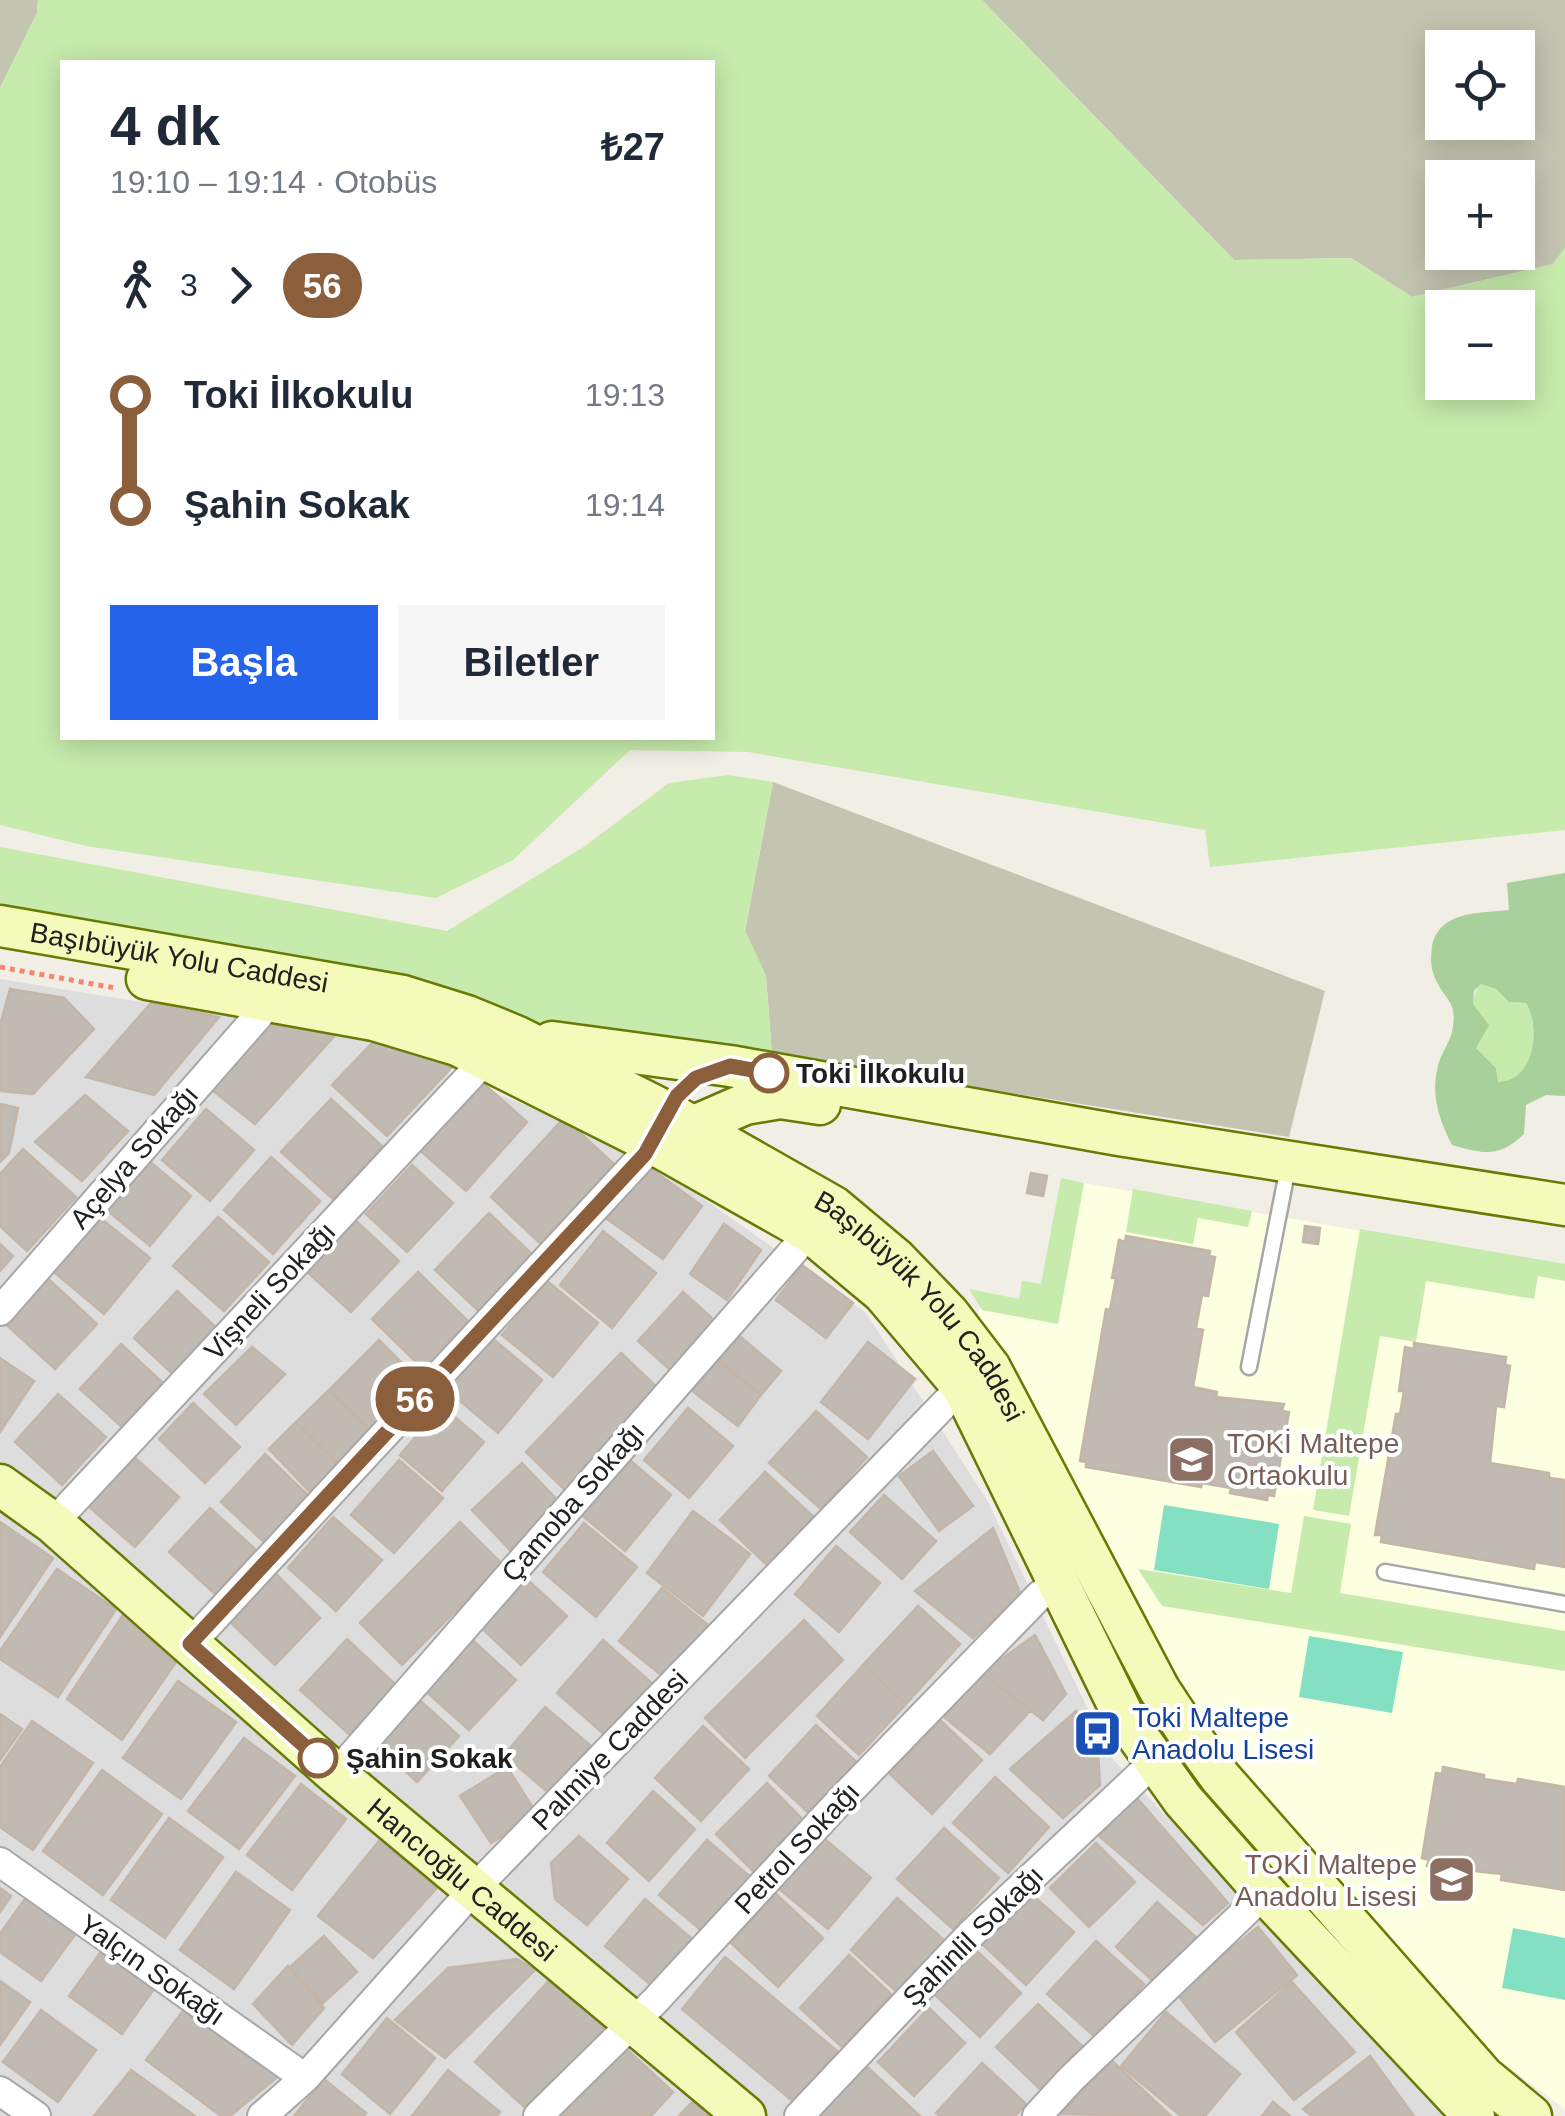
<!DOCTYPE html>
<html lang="tr">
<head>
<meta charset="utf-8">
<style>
	body { margin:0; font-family:Helvetica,sans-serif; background:#f6f6f7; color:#1f2937; height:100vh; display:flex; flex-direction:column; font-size:38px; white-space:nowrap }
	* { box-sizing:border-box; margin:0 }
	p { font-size:32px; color:#747a83 }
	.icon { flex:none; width:55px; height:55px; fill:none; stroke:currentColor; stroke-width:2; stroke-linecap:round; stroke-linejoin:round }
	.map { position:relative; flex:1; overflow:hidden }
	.details { position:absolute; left:60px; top:60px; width:655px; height:680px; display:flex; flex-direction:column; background:#fff; border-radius:0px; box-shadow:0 5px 25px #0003 }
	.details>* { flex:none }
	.badge { padding:0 20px; border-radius:32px; font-size:35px; line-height:65px }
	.buttons { position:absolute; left:1425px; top:30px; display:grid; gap:20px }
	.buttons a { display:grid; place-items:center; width:110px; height:110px; border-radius:0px; background:#fff; box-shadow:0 5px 25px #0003; font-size:50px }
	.map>.badge { position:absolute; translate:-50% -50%; box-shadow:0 0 0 5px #fff }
	.legs { display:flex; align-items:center; gap:15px; height:110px; padding:0 50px; font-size:32px }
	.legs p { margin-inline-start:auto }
	.head { display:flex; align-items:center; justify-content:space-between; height:170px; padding:0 50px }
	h1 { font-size:55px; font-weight:800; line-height:75px }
	.button { display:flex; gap:20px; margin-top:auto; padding:20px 50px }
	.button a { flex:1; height:115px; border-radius:0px; background:#2563eb; color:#fff; font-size:40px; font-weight:800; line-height:115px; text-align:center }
	.button a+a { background:#f6f6f7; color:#1f2937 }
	ul { padding:0 50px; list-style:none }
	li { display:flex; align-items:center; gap:35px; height:110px; font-size:38px }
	li i { display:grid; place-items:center; width:15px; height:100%; margin:0 12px; background:currentColor }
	li i::after { content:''; width:25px; height:25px; margin:-12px; border:8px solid; border-radius:50%; background:#fff }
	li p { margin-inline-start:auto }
	li:first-child i { background:linear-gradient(#0000 50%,currentColor 0) }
	li:last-child i { background:linear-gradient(currentColor 50%,#0000 0) }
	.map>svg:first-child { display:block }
	.residential { fill:#dedddd }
	.education { fill:#fdffe1 }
	.construction { fill:#c4c5b1; fill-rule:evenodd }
	.grass { fill:#c7ebac; fill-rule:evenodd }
	.forest { fill:#a7d09b; fill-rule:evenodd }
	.pitch { fill:#84e0c2 }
	.building { fill:#c1bab2; stroke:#c3b5a8; stroke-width:2.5 }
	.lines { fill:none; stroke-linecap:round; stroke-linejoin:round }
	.lane-casing { stroke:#a7a7a7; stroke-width:19 }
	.street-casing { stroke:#a7a7a7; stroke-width:32 }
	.secondary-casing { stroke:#667a04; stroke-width:45 }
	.path { stroke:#fb846d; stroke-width:5; stroke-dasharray:5 5; stroke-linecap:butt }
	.lane { stroke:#fff; stroke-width:14 }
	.street { stroke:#fff; stroke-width:28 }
	.secondary { stroke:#f3faba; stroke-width:40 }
	.line-1-casing { stroke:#fff; stroke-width:22 }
	.line-1 { stroke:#8b5e3c; stroke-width:15 }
	.stop-1-dot { fill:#fff; stroke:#8b5e3c; stroke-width:5 }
	.labels { text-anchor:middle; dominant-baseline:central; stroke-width:8; stroke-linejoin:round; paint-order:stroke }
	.street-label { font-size:28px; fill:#202020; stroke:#fff }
	.stop-label { font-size:28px; font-weight:bold; fill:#202020; stroke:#fff; text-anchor:start }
	.education-label { font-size:28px; fill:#785e54; stroke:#fff; text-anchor:start }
	.transit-label { font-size:28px; fill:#164399; stroke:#fff; text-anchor:start }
</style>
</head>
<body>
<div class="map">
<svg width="1565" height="2116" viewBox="0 0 1565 2116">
	<rect width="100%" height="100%" fill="#f1eee6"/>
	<path class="residential" d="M0,979l362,59 274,113 230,162 121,187 124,257 307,329 33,30h-1451z"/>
	<path class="education" d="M1084,1183l481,83v843l-82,-61 -289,-337 -218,-384 4,-21 78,17z"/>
	<path class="construction" d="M0,0h38l-1,13 -37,75z
		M982,0h583v248l-12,16 -141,33 -61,-39 -117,2zM1442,48h76v74h-76zM1442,178h76v74h-76z
		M773,782l552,209 -36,146 -517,-82 -6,-79 -21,-45z"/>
	<path class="grass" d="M38,0h944l252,260 117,-2 61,39 141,-33 12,-16v582l-355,37 -5,-37 -457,-78 -118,-2 -117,110 -77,38 -350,-52 -86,-21v-737l37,-75zM62,62h650v676h-650zM1442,308h76v74h-76z
		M728,775l45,7 -28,148 21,46 6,79 -228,-29 -147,-53 -397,-68v-58l447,84 138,-85 84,-63z
		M1481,984l15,5 13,13 17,1c15,25 9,77 -28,79l-2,-14 -20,-20c-2,-20 -9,-48 5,-64z
		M1061,1178l23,5 -26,141 -76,-14 -13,-21 50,10 3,-18 19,3z
		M1133,1189l119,22 -4,16 -50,-9 -5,26 -67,-12z
		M1360,1229l205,35v17l-27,-5 -4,23 -108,-18 -10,61 -36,-6 -31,180 -36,-6z
		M1304,1516l47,8 -11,69 225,38v40l-403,-65 -24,-37 153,24z"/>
	<path class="forest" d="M1565,873v223l-19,-1 -20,10 -2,29c-25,24 -40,20 -72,11 -14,-28 -22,-52 -13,-83 4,-12 13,-23 14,-36 3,-24 -5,-23 -15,-42 -7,-13 -8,-23 -6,-37 6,-36 48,-34 77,-37l-2,-27zM1481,984l15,5 13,13 17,1c15,24 9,78 -28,79l-2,-14 -20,-20 13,-23 -16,-21 1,-13z"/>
	<path class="pitch" d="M1164,1505l115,19 -10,65 -115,-19z
		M1309,1636l94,16 -11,61 -93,-16z
		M1513,1928l52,10v62l-63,-12z"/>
	<path class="building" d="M10,989l54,9 30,31 -61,65 -33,-3v-66z
		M151,1003l68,14 -65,78 -68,-18z
		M261,1022l75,12 -81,90 -48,-38z
		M376,1039l77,27 -66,70 -55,-51z
		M476,1077l51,45 -61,69 -51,-45z
		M85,1095l43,36 -46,50 -47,-39z
		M331,1099l51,47 -49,53 -52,-47z
		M0,1104l18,4 -9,45 -9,9z
		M206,1109l48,41 -44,51 -48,-41z
		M564,1118l53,49 -74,79 -52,-49z
		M23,1149l53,48 -49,54 -27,-25v-52z
		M143,1156l48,40 -41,50 -48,-40z
		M271,1157l49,44 -47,53 -49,-44z
		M412,1165l41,38 -46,49 -41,-38z
		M646,1165l56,41 -39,53 -56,-40z
		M1031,1173l16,3 -4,20 -16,-3z
		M489,1213l49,47 -54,56 -49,-46z
		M99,1217l51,41 -46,56 -50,-42z
		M218,1217l51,45 -45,49 -51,-45z
		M353,1218l46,43 -48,51 -46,-42z
		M724,1224l37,26 -34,50 -37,-26z
		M1305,1226l15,2 -2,16 -15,-2z
		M603,1231l53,42 -44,55 -52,-43z
		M1126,1236l84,15 -1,5 6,1 -7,39 -6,-1 -6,33 7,2 -10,57 24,5 -1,5 68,7 -2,7 7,1 -15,84 -6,-1 -1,5 -37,-7 1,-5 -29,-5 -1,4 -115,-20v-5l-6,-1 26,-152 4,1 6,-32h-4l7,-38 6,2z
		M0,1244l13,12 -13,15z
		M802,1265l51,38 -27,35 -50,-38z
		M418,1272l54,53 -46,47 -54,-53z
		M43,1274l54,50 -42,45 -54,-49z
		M547,1281l51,42 -45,54 -51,-42z
		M177,1291l45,42 -43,47 -45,-42z
		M683,1292l40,36 -45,49 -40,-36z
		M737,1334l44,37 -20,24 -44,-37z
		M492,1338l50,42 -44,53 -51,-43z
		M379,1340l42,42 -50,50 -42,-42z
		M868,1342l47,37 -47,60 -47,-37z
		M1414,1343l92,14 -1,8 5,1 -6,41 -8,-1 -6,57 59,10v5l16,2v87l-30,-5 -1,7 -153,-27 1,-7h-7l21,-121h4l4,-23h-5l6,-44 9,2z
		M121,1344l42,39 -40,45 -43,-39z
		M252,1347l33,27 -49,51 -32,-31z
		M621,1353l41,39 -96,99 -40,-39z
		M0,1358l34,23 -34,51z
		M714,1359l47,36 -23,31 -47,-36z
		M329,1390l42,42 -33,32 -42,-42z
		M58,1394l48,43 -44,48 -47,-43z
		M193,1403l47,44 -35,36 -46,-44z
		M442,1406l42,36 -42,49 -42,-36z
		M688,1408l45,38 -44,52 -45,-38z
		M816,1411l51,46 -46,52 -52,-46z
		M296,1422l42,42 -28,28 -41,-43z
		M619,1451l52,44 -46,56 -53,-44z
		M933,1451l40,55 -34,25 -40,-55z
		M265,1454l44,42 -44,47 -44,-41z
		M133,1456l46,41 -44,50 -47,-41z
		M399,1460l44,38 -49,55 -43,-38z
		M522,1463l38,40 -50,47 -38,-40z
		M765,1472l51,47 -46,49 -50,-48z
		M884,1495l52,46 -34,38 -52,-47z
		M210,1508l46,42 -41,44 -46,-42z
		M693,1511l57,43 -47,62 -56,-43z
		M333,1517l49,43 -46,51 -48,-43z
		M0,1522l53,36 -53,79z
		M460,1522l42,42 -100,101 -42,-42z
		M584,1523l53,44 -41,50 -53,-45z
		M993,1528l27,65 -47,45 -58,-47z
		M836,1546l44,37 -41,49 -44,-38z
		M57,1569l59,40 -58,88 -58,-38v-8z
		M275,1573l45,45 -45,47 -46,-44z
		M520,1573l47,43 -46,49 -47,-44z
		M662,1588l46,37 -43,53 -46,-37z
		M918,1606l42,38 -54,60 -43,-39z
		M123,1615l53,47 -54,78 -55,-41z
		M804,1620l39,40 -98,98 -40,-40z
		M1035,1635l31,59 -23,26 -61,-47z
		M469,1637l47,43 -47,50 -47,-42z
		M347,1639l49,46 -46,50 -50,-45z
		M603,1640l50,44 -46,53 -50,-44z
		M863,1665l43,39 -47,51 -42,-39z
		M982,1673l49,37 -41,44 -46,-37z
		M178,1681l58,41 -55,77 -58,-41z
		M413,1694l46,42 -42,46 -45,-42z
		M545,1707l46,39 -41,48 -46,-39z
		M1076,1711l22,42 2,32 -37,33 -53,-49z
		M0,1714l22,15 -22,31z
		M940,1720l42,40 -50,54 -42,-40z
		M32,1721l61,42 -60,87 -33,-23v-60z
		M816,1725l46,42 -48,51 -45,-42z
		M703,1726l46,43 -48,52 -46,-43z
		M244,1738l51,38 -56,73 -51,-38z
		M507,1767l30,47 -46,29 -31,-47z
		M1443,1767l41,8v4l33,5 1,-5 47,8v103l-64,-10 1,-6 -75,-8 2,-6 -7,-2 14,-85 6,1z
		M102,1770l60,44 -59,81 -60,-44z
		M995,1777l54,50 -41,46 -55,-50z
		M767,1783l40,41 -51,50 -40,-40z
		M301,1784l45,35 -54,71 -45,-35z
		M653,1791l42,38 -46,52 -42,-38z
		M1136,1797l92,106 -25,22 -104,-89z
		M169,1818l54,39 -58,81 -54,-38z
		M944,1828l55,50 -46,51 -56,-50z
		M579,1836l49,43 -41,46 -32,-26 -4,-36z
		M821,1836l50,42 -43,51 -50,-41z
		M707,1840l48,41 -47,55 -49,-41z
		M379,1841l58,47 -64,70 -55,-42z
		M1096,1843l39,39 -46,45 -39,-39z
		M236,1872l54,38 -56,79 -54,-39z
		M0,1888l11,8 -11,16z
		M1029,1892l45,40 -48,53 -44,-41z
		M776,1894l47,44 -45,49 -47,-44z
		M27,1896l50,36 -36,49 -41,-29v-18z
		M897,1898l48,43 -47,52 -47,-43z
		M645,1899l53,45 -40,47 -53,-45z
		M1157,1902l41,37 -41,46 -41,-38z
		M1258,1927l39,48 -82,67 -39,-49z
		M324,1936l33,36 -34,31 -33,-36z
		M1096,1941l48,43 -49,53 -48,-43z
		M103,1949l53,37 -34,48 -53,-38z
		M977,1951l44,42 -41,44 -45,-42z
		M849,1955l42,39 -49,53 -42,-39z
		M725,1957l112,94 -42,52 -113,-94z
		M517,1959l18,11 -90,88 -50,-38 53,-52z
		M288,1966l36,42 -32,37 -39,-41z
		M553,1976l55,49 -78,87 -55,-50z
		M0,1981l30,21 -30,43z
		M1292,1982l63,70 -61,48 -58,-68z
		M1038,2004l44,42 -42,43 -44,-42z
		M185,2008l96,66 -51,42h-9l-75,-56z
		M929,2008l36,35 -51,53 -36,-34z
		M41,2010l55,40 -38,52 -55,-40z
		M1166,2012l74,62 -35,42h-24l-60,-50z
		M387,2018l48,40 -45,56 -48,-40z
		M620,2043l53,49 -22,24h-98z
		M1370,2056l44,60h-102l-9,-7z
		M1111,2060l60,56 -110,-2z
		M982,2063l44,41 -11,12h-75l-4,-3z
		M865,2065l55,51h-101z
		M131,2070l64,46h-101z
		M448,2070l52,42 -3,4h-85z
		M324,2079l42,34 -2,3h-70z
		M697,2097l20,19h-38z
		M1273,2102l17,14h-28z"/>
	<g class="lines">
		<defs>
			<path id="lane" d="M1249,1367l39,-200
				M1385,1572l180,32"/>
			<path id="street" d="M0,1311l259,-296 4,-15
				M53,1523l434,-465
				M190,1644l464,-500
				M336,1774l474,-542
				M0,1862l305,216
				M0,2091l36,25
				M262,2116l43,-38 168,-188 489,-504
				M538,2116l116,-114 185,-200 201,-207 18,-13
				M799,2116l171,-181 184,-173
				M1037,2116l34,-37 194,-186"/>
			<g id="secondary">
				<path id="s1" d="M0,926l403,70 64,20 51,21 149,75 167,95 62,52 52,54 42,55 169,321 27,41 34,47 264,300 47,39"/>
				<path d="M147,979l227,41 83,25 197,99 156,88 73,61 79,93 162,331 59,83 82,93 209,223"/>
				<path d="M552,1042l178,24 389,69 446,70"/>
				<path d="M676,1134l69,-30 35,-6 40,6"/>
				<path id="s2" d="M0,1485l53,38 283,251 409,342"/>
			</g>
		</defs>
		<use href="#lane" class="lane-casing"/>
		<use href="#street" class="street-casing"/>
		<use href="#secondary" class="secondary-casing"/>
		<path class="path" d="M0,967l115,21"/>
		<use href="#lane" class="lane"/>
		<use href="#street" class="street"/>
		<use href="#secondary" class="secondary"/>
	</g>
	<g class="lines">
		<defs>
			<path id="line-1" d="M318,1758l-128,-114 455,-490 32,-58 19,-18 34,-12 39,7"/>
		</defs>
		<use href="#line-1" class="line-1-casing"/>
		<use href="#line-1" class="line-1"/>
	</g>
	<defs>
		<symbol id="school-square" viewBox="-11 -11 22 22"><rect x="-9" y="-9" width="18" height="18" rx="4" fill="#8d6e63" stroke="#fff"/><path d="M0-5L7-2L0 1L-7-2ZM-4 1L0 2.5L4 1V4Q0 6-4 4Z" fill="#fff"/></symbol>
		<symbol id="bus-square" viewBox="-11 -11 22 22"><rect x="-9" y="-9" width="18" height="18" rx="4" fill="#1a4fb4" stroke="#fff"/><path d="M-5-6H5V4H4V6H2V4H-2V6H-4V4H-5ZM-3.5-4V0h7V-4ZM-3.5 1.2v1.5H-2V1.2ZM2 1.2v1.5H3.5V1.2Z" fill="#fff"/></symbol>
	</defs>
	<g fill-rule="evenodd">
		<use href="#school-square" x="1164" y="1432" width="55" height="55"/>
		<use href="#bus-square" x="1070" y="1706" width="55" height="55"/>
		<use href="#school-square" x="1424" y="1852" width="55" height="55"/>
	</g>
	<g class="stop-1-dot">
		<circle cx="769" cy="1073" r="18"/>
		<circle cx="318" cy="1758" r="18"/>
	</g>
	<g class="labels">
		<g class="street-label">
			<text stroke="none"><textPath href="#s1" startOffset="182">Başıbüyük Yolu Caddesi</textPath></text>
			<text transform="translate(134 1157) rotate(-49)">Açelya Sokağı</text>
			<text transform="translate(270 1291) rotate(-47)">Vişneli Sokağı</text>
			<text stroke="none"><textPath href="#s1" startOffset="1022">Başıbüyük Yolu Caddesi</textPath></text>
			<text transform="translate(573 1502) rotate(-49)">Çamoba Sokağı</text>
			<text transform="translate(610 1750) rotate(-46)">Palmiye Caddesi</text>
			<text transform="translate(797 1848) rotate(-47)">Petrol Sokağı</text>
			<text stroke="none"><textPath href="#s2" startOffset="608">Hancıoğlu Caddesi</textPath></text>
			<text transform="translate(973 1936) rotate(-45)">Şahinlil Sokağı</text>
			<text transform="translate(152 1970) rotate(35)">Yalçın Sokağı</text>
		</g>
		<g class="stop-label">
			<text x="796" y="1073">Toki İlkokulu</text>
			<text x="346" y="1758">Şahin Sokak</text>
		</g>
		<g class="education-label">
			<text x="1227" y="1443">TOKİ Maltepe<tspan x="1227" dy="32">Ortaokulu</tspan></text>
			<text x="1417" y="1864" text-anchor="end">TOKİ Maltepe<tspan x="1417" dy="32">Anadolu Lisesi</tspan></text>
		</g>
		<g class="transit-label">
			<text x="1132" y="1717">Toki Maltepe<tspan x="1132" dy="32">Anadolu Lisesi</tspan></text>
		</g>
	</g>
</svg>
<div class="buttons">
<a><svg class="icon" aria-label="locate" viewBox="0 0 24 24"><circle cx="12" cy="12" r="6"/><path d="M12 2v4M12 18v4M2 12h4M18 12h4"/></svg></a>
<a>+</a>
<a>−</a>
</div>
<b class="badge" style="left:415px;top:1399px;background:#8b5e3c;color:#fff">56</b>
<section class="details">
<div class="head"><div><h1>4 dk</h1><p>19:10 – 19:14 · Otobüs</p></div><b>₺27</b></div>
<div class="legs"><svg class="icon" aria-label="walk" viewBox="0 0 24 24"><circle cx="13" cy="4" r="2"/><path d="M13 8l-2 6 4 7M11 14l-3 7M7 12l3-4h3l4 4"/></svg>3<svg class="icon" aria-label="forward" viewBox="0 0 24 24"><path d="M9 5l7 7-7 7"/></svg><b class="badge" style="background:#8b5e3c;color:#fff">56</b></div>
<ul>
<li><i style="color:#8b5e3c"></i><b>Toki İlkokulu</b><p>19:13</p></li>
<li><i style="color:#8b5e3c"></i><b>Şahin Sokak</b><p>19:14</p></li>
</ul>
<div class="button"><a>Başla</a><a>Biletler</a></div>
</section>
</div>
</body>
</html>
